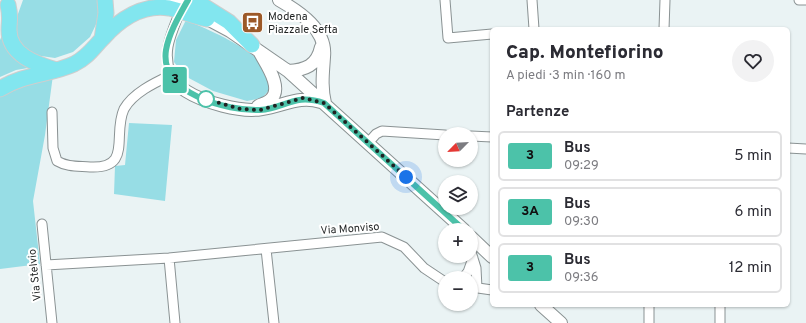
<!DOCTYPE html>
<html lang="it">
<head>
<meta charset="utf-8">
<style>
	body { margin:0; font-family:Overpass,sans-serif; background:#f2f2f3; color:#2b2b33; height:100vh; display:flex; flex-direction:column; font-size:15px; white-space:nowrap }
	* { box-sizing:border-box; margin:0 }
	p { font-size:13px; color:#7c7c81 }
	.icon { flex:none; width:22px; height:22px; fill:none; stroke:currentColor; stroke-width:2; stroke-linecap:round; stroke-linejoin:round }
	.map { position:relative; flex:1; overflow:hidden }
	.panel { position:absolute; left:490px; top:27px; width:300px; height:280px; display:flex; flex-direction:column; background:#fff; border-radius:6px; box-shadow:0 1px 3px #0004 }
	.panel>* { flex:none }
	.badge { padding:0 8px; border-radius:3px; font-size:14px; line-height:26px }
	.needle { width:26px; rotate:246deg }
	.fabs { position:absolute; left:438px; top:127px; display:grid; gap:8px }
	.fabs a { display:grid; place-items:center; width:40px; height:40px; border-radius:50%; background:#fff; box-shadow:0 1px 3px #0004; font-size:20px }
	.you { position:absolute; width:20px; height:20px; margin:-10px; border:3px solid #fff; border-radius:50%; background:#1a73e8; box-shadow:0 0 0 6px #1a73e833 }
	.map>.badge { position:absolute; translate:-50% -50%; box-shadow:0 0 0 2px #fff }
	h2 { padding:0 16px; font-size:15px; line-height:36px }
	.round { display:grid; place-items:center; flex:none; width:42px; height:42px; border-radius:21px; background:#f2f2f3 }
	.summary { display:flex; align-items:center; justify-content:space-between; height:68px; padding:0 16px }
	h1 { font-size:19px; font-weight:800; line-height:30px }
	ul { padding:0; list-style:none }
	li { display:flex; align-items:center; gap:12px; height:50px; margin:0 8px 6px; padding:0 8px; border:2px solid #e1e1e2; border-radius:6px }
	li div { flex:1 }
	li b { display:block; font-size:15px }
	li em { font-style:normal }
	li .badge { min-width:44px; font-weight:700; text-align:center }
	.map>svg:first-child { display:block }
	.green { fill:#97dde5 }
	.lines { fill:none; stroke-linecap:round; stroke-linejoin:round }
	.minor-casing { stroke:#8a9293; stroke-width:11 }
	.secondary-casing { stroke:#8a9293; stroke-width:14 }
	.trunk-casing { stroke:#cecece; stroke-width:17 }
	.minor { stroke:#fff; stroke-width:9 }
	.secondary { stroke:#fff; stroke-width:12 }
	.trunk { stroke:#82e6ef; stroke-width:15 }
	.line-casing { stroke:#fff; stroke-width:9 }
	.line { stroke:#4cc2a9; stroke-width:6 }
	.walk { stroke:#1f2222; stroke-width:4; stroke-dasharray:0 7.2 }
	.stop-dot { fill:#fff; stroke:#4cc2a9; stroke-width:2 }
	.labels { text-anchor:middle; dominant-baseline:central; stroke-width:4; stroke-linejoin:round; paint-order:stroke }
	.poi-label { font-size:11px; fill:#1f2222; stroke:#fff; text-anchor:start }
	.street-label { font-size:11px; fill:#1f2222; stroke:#fff }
</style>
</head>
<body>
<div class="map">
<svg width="806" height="323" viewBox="0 0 806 323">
	<rect width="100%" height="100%" fill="#eaf3f4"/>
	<path class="green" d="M23,0h75l2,16 -10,21 -17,15 -18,6 -21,-3 -15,-12 -5,-18z
		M186,20c21,9 74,31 82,53 2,4 2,10 3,15l-9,10 -15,3 -34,-10 -28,-15 -11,-14 2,-22z
		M4,31l30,36 -18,3 -16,7v-37z
		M53,75l-8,60 -12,66 7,63 -40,5v-175z
		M129,123l43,2 -7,76 -51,-7 1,-28 10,-1z"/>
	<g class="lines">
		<defs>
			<path id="minor" d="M445,0l3,38 44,-4
				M532,0l2,29
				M799,0h7
				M664,29l1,-29
				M52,112l1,36 4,13c10,6 21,5 33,6 43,2 22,-32 34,-58 9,-16 30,-26 47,-34 -8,-21 -2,-36 6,-56
				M471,136l21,1
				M368,143l8,-9 6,-3 63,4
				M788,148l18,1
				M42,224l10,99
				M266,249l8,74
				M471,252l5,16 1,20
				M169,258l6,65
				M46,265l123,-7 213,-21 22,10 20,21 21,14
				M463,278l5,-6 5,-14
				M471,287l21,3
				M649,323v-18
				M720,323v-18"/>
			<path id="secondary" d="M172,0l58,31 58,40 176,159
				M279,0c21,12 48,30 45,57 -1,16 -3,29 1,46
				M288,71c17,-1 29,-5 33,-24
				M171,75c4,6 9,12 15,16 17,11 55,22 76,18 22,-3 37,-14 59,-7
				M258,106c4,-2 9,-3 12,-6 14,-11 -4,-36 -10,-47
				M471,237l21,20
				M541,305l20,18"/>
			<path id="trunk" d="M194,0l35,22 23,23
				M8,5c3,13 1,14 1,25 0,25 27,34 47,40
				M102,39l4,-26 -1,-13
				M0,89c23,-15 50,-14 74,-25 14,-7 19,-16 29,-26 17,-19 40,-34 66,-30 13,3 25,8 38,11"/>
		</defs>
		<use href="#minor" class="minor-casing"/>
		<use href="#secondary" class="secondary-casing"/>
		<use href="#trunk" class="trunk-casing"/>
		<use href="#minor" class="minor"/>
		<use href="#secondary" class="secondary"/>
		<use href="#trunk" class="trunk"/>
	</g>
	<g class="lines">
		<defs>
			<path id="line" d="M188,0c-9,16 -19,33 -22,50 -7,44 61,61 94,60 26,-2 34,-17 64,-7l140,127"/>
		</defs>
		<use href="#line" class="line-casing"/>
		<use href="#line" class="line"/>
		<path class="walk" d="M206,99l-4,-1 38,11 20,1 43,-12 21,5 82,74"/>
	</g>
	<defs>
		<symbol id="bus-square" viewBox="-11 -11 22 22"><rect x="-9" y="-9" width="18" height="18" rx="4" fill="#9c5928" stroke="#fff"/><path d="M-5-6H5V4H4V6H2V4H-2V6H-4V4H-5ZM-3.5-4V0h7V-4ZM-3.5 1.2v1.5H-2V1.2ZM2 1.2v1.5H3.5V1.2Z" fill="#fff"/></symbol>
	</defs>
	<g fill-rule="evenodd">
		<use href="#bus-square" x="240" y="10" width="25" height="25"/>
	</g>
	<circle class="stop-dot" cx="206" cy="99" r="8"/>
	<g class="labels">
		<g class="poi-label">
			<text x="268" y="17">Modena<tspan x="268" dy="13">Piazzale Sefta</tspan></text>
		</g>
		<g class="street-label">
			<text transform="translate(350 229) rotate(-4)">Via Monviso</text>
			<text transform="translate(35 275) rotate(-96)">Via Stelvio</text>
		</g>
	</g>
</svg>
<div class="fabs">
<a><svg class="needle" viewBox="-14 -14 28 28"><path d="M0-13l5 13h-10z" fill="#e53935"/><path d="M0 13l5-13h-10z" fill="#7c7c81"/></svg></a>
<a><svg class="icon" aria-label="layers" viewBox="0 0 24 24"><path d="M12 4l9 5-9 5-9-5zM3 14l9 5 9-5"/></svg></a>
<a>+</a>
<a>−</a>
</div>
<div class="you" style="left:406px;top:177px"></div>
<b class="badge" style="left:175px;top:80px;background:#4cc2a9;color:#111">3</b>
<section class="panel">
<div class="summary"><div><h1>Cap. Montefiorino</h1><p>A piedi · 3 min · 160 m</p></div><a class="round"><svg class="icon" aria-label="heart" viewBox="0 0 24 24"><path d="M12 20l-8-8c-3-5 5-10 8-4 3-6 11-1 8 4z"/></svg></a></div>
<h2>Partenze</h2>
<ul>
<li><span class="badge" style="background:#4cc2a9;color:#111">3</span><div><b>Bus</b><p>09:29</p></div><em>5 min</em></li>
<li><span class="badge" style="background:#4cc2a9;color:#111">3A</span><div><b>Bus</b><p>09:30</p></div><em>6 min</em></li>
<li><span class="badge" style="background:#4cc2a9;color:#111">3</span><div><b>Bus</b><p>09:36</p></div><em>12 min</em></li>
</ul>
</section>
</div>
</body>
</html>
